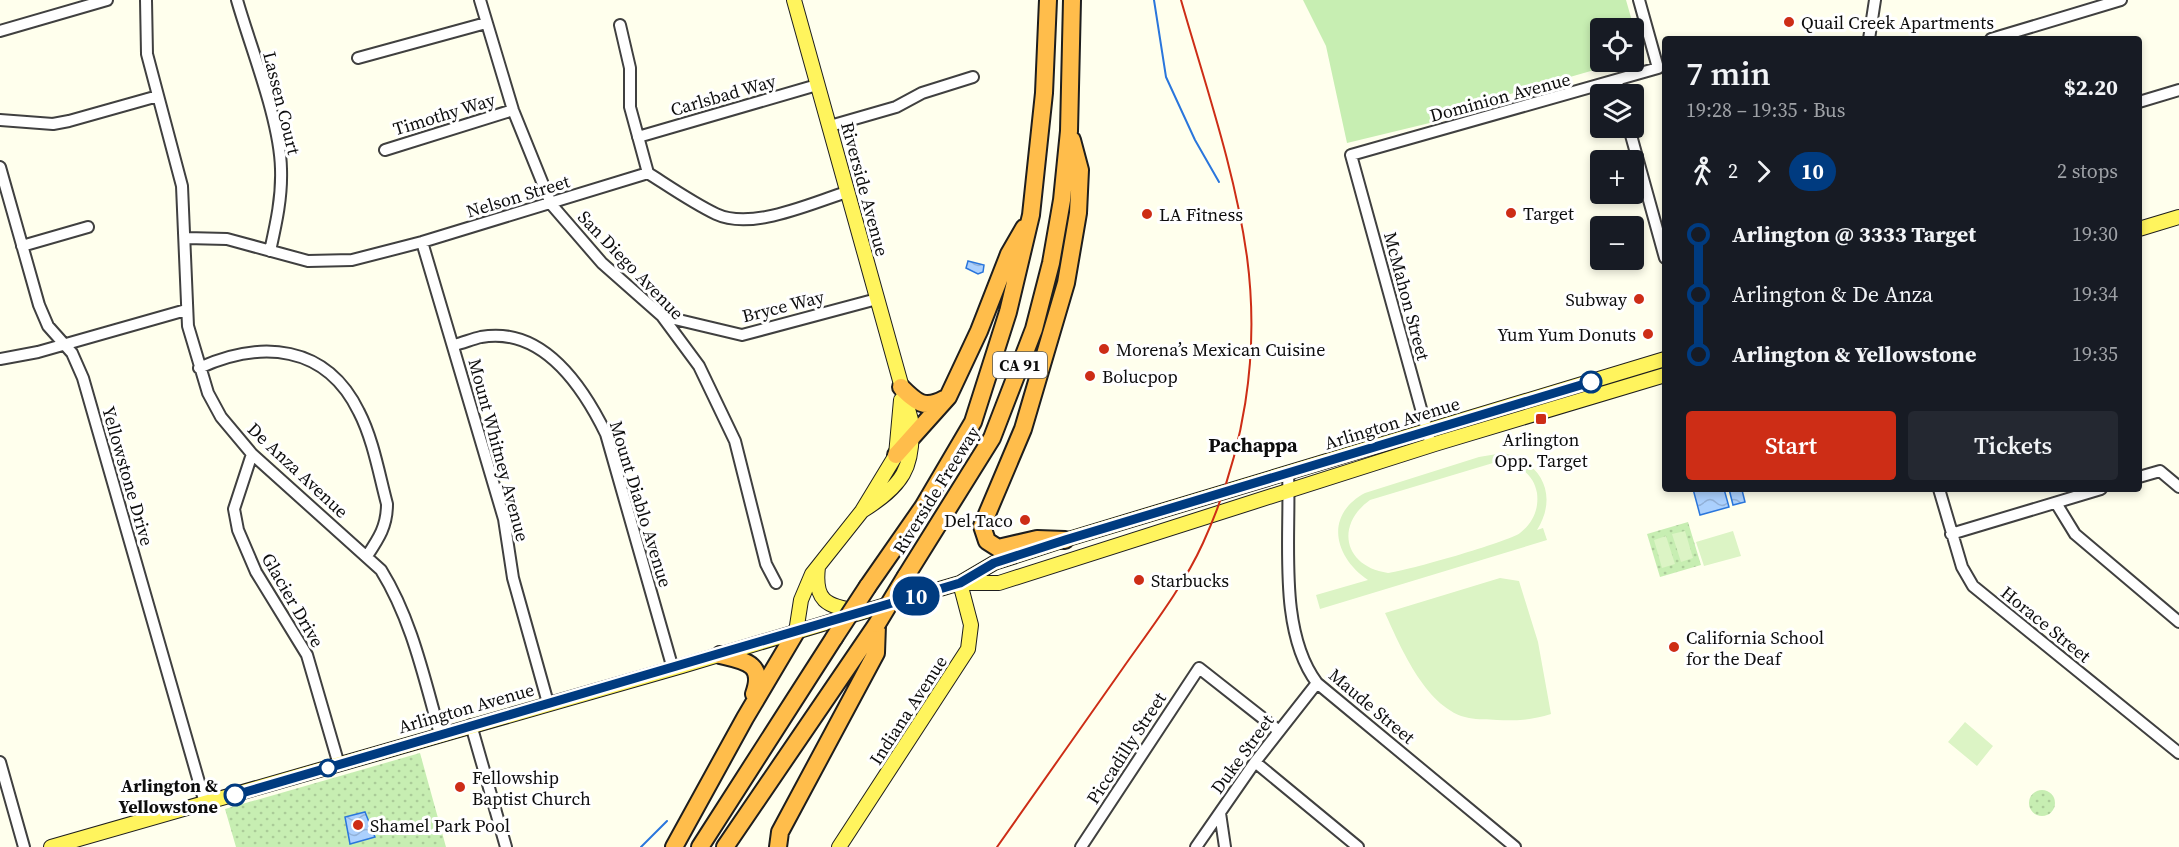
<!DOCTYPE html>
<html lang="en">
<head>
<meta charset="utf-8">
<style>
	body { margin:0; font-family:"Source Serif 4",serif; background:#242831; color:#f1f3f6; height:100vh; display:flex; flex-direction:column; font-size:22px; white-space:nowrap }
	* { box-sizing:border-box; margin:0 }
	p { font-size:20px; color:#9ea1a6 }
	.icon { flex:none; width:33px; height:33px; fill:none; stroke:currentColor; stroke-width:2; stroke-linecap:round; stroke-linejoin:round }
	.map { position:relative; flex:1; overflow:hidden }
	.drawer { position:absolute; left:1662px; top:36px; width:480px; height:456px; display:flex; flex-direction:column; background:#171b24; border-radius:6px; box-shadow:0 3px 9px #0003 }
	.drawer>* { flex:none }
	.badge { padding:0 12px; border-radius:20px; font-size:21px; line-height:39px }
	.fabs { position:absolute; left:1590px; top:18px; display:grid; gap:12px }
	.fabs a { display:grid; place-items:center; width:54px; height:54px; border-radius:6px; background:#171b24; box-shadow:0 3px 9px #0003; font-size:30px }
	.map>.badge { position:absolute; translate:-50% -50%; box-shadow:0 0 0 3px #fff }
	.legs { display:flex; align-items:center; gap:9px; height:66px; padding:0 24px; font-size:20px }
	.legs p { margin-inline-start:auto }
	.headline { display:flex; align-items:center; justify-content:space-between; height:102px; padding:0 24px }
	h1 { font-size:33px; font-weight:600; line-height:45px }
	.cta { display:flex; gap:12px; margin-top:auto; padding:12px 24px }
	.cta a { flex:1; height:69px; border-radius:6px; background:#cd2d16; color:#fff; font-size:24px; font-weight:600; line-height:69px; text-align:center }
	.cta a+a { background:#242831; color:#f1f3f6 }
	ul { padding:0 24px; list-style:none }
	li { display:flex; align-items:center; gap:21px; height:60px; font-size:22px }
	li i { display:grid; place-items:center; width:9px; height:100%; margin:0 8px; background:currentColor }
	li i::after { content:''; width:15px; height:15px; margin:-8px; border:4px solid; border-radius:50%; background:#171b24 }
	li p { margin-inline-start:auto }
	li:first-child i { background:linear-gradient(#0000 50%,currentColor 0) }
	li:last-child i { background:linear-gradient(currentColor 50%,#0000 0) }
	.map>svg:first-child { display:block }
	.grass { fill:#c7eeb2 }
	.park { fill:url(#park-dots) }
	.pitch { fill:#dcf4c5; fill-rule:evenodd }
	.water { fill:url(#water-waves); stroke:#2a76dc; stroke-width:1.5 }
	.lines { fill:none; stroke-linecap:round; stroke-linejoin:round }
	.stream { stroke:#2a76dc; stroke-width:2 }
	.minor-casing { stroke:#404040; stroke-width:14 }
	.major-casing { stroke:#1e1e1e; stroke-width:16 }
	.highway-casing { stroke:#1e1e1e; stroke-width:20 }
	.minor { stroke:#fff; stroke-width:10 }
	.major { stroke:#fff45d; stroke-width:14 }
	.highway { stroke:#ffbd4b; stroke-width:16 }
	.rail { stroke:#cd2d16; stroke-width:2 }
	.highway-bridge-casing { stroke:#1e1e1e; stroke-width:20; stroke-linecap:butt }
	.highway-bridge { stroke:#ffbd4b; stroke-width:16 }
	.line-1-casing { stroke:#fff; stroke-width:14 }
	.line-1 { stroke:#003b80; stroke-width:9 }
	.poi-dot { fill:#cd2d16; stroke:#fff; stroke-width:2 }
	.stop-1-dot { fill:#fff; stroke:#003b80; stroke-width:3 }
	.labels { text-anchor:middle; dominant-baseline:central; stroke-width:6; stroke-linejoin:round; paint-order:stroke }
	.shield { fill:#fff; stroke:#565656; stroke-width:1.5 }
	.shield-label { font-size:16px; font-weight:bold; fill:#0d0d0d }
	.poi-label { font-size:18px; fill:#0d0d0d; stroke:#fff; text-anchor:start }
	.street-label { font-size:18px; fill:#0d0d0d; stroke:#fff }
	.stop-label { font-size:18px; font-weight:bold; fill:#0d0d0d; stroke:#fff; text-anchor:end }
	.neighbourhood-label { font-size:20px; font-weight:bold; fill:#0d0d0d; stroke:#fff }
</style>
</head>
<body>
<div class="map">
<svg width="2179" height="847" viewBox="0 0 2179 847">
	<defs>
		<pattern id="park-dots" width="8" height="8" patternUnits="userSpaceOnUse" patternTransform="scale(1.5)"><rect width="8" height="8" fill="#c7eeb2"/><path d="M2 2h.1M6 6h.1" fill="none" stroke="#aacb98" stroke-width="1.8" stroke-linecap="round"/></pattern>
		<pattern id="water-waves" width="16" height="10" patternUnits="userSpaceOnUse" patternTransform="scale(1.5)"><rect width="16" height="10" fill="#abd0fd"/><path d="M0 5q4-4 8 0t8 0" fill="none" stroke="#92b1d8"/></pattern>
	</defs>
	<rect width="100%" height="100%" fill="#ffffed"/>
	<path class="grass" d="M1303,0h323l16,56 -8,2v-30h-34v34h22l-181,52 1,6 -95,23 -21,-97z"/>
	<path class="park" d="M1688,522l13,43 -41,12 -13,-43z
		M420,753l26,94h-210l-11,-38z
		M2029 803a13 13 0 1 1 26 0a13 13 0 1 1-26 0Z"/>
	<path class="pitch" d="M1503,453c38,8 56,42 34,77l6,-2 4,12 -227,69 -4,-14 52,-15c-34,-23 -44,-65 -3,-87l114,-36zM1507,462c16,6 27,14 30,31 2,16 -4,30 -17,40 -12,9 -114,38 -132,40 -43,-6 -54,-47 -18,-73l123,-37z
		M1685,531l8,27 -12,4 -9,-28z
		M1733,531l8,25 -37,10 -8,-24z
		M1666,536l9,28 -13,4 -8,-28z
		M1500,578l19,3 19,61 13,72c-18,6 -36,7 -54,6 -9,-1 -19,0 -28,-2 -42,-8 -68,-70 -84,-105z
		M1965,722l28,24 -16,20 -29,-24z"/>
	<path class="water" d="M968,261l16,4 -1,7 -5,2 -12,-6z
		M1693,489h31l5,18 -29,8z
		M1729,489l13,1 3,12 -12,3z
		M365,812l10,25 -25,7 -5,-27z"/>
	<g class="lines">
		<path class="stream" d="M1154,0l12,77 29,63 24,42
			M641,847l26,-26"/>
		<defs>
			<path id="minor" d="M146,0l1,54 35,132 6,140 20,67 13,24 31,37 129,116c31,50 43,108 59,164
				M237,0c14,49 43,120 44,169 1,29 -5,55 -11,82
				M480,0l33,110 38,94 51,59 60,53 37,50 36,75 31,123 10,19
				M620,25l10,43v39l18,66
				M0,31l107,-31
				M1869,39l6,-39
				M1991,39l130,-39
				M358,58l128,-35
				M1617,82l3,12
				M2139,102l40,-12
				M0,120l53,4 16,-3 89,-25
				M830,126l66,-19 26,-14 51,-16
				M1629,128l36,130
				M638,137l179,-52
				M385,150l128,-40
				M0,167l39,138 9,21 24,27 11,25 122,425
				M186,238l41,1 81,22 44,-1 70,-18 226,-69c22,14 45,30 68,41 36,17 95,-11 131,-22
				M422,242l82,277 9,59 35,125
				M22,246l66,-19
				M662,316l80,19 135,-36
				M454,345c9,-2 18,-6 27,-8 62,-11 102,50 125,97l67,235
				M0,359l38,-7 148,-42
				M199,368c62,-28 127,-24 160,44 14,27 20,62 28,92 0,22 -8,34 -20,52
				M1431,445l-80,-290 307,-87 -19,-68
				M252,454l-18,55 4,21 18,42 51,83 32,110
				M1288,473c3,64 -11,157 29,210l198,164
				M2139,477l21,-6 19,16
				M1939,489l23,78 11,19 206,167
				M2056,503l19,31 104,88
				M1951,534l150,-45
				M471,725l35,122
				M0,762l24,85
				M1255,762l103,85
				M1220,813l5,34
				M1081,847l118,-179 80,63
				M1196,847l59,-85 62,-79"/>
			<path id="major" d="M794,0l117,420c4,48 -9,66 -49,91
				M2139,229l40,-12
				M818,567c-4,34 8,39 39,44
				M962,583h37l436,-139 230,-69
				M796,632l5,-32 11,-26 50,-63 34,-56 5,-55
				M51,847l631,-181 234,-70 44,-13 34,-20 71,-23 600,-181
				M839,847l129,-198 3,-24 -11,-42"/>
			<path id="highway" d="M901,387c15,15 23,23 43,12
				M896,455l52,-58 31,-66 30,-77 15,-26
				M1065,540l-28,-1 -39,9 -11,-7 -5,-15 41,-97 43,-146 12,-70 2,-43 -8,-30
				M906,576l86,-138 42,-109 17,-66 11,-63 7,-69 3,-131
				M868,586l55,-79 50,-85 35,-110 23,-97 13,-122 4,-93
				M720,655c25,6 45,8 34,39
				M674,847l71,-129 51,-86
				M700,847l134,-209
				M725,847l152,-223
				M778,847l2,-15 96,-179 1,-28"/>
		</defs>
		<use href="#minor" class="minor-casing"/>
		<use href="#major" class="major-casing"/>
		<use href="#highway" class="highway-casing"/>
		<use href="#minor" class="minor"/>
		<use href="#major" class="major"/>
		<use href="#highway" class="highway"/>
		<path class="rail" d="M997,847c42,-60 84,-119 126,-179 28,-40 60,-81 80,-125 41,-90 57,-188 44,-286 -12,-87 -42,-173 -66,-257"/>
		<defs>
			<path id="highway-bridge" d="M877,624l29,-48
				M834,638l34,-52"/>
		</defs>
		<use href="#highway-bridge" class="highway-bridge-casing"/>
		<use href="#highway-bridge" class="highway-bridge"/>
	</g>
	<g class="lines">
		<defs>
			<path id="line-1" d="M235,795l681,-199 44,-13 34,-20 71,-23 526,-158"/>
		</defs>
		<use href="#line-1" class="line-1-casing"/>
		<use href="#line-1" class="line-1"/>
	</g>
	<g class="poi-dot">
		<circle cx="1789" cy="22" r="6"/>
		<circle cx="1511" cy="213" r="6"/>
		<circle cx="1147" cy="214" r="6"/>
		<circle cx="1639" cy="299" r="6"/>
		<circle cx="1648" cy="334" r="6"/>
		<circle cx="1104" cy="349" r="6"/>
		<circle cx="1090" cy="376" r="6"/>
		<rect x="1535" y="413" width="12" height="12" rx="3"/>
		<circle cx="1025" cy="520" r="6"/>
		<circle cx="1139" cy="580" r="6"/>
		<circle cx="1674" cy="647" r="6"/>
		<circle cx="460" cy="787" r="6"/>
		<circle cx="358" cy="825" r="6"/>
	</g>
	<g class="stop-1-dot">
		<circle cx="1591" cy="382" r="10"/>
		<circle cx="328" cy="768" r="8"/>
		<circle cx="235" cy="795" r="10"/>
	</g>
	<g class="labels">
		<rect class="shield" x="993" y="352" width="54" height="26" rx="4.5"/>
		<g class="shield-label">
			<text x="1020" y="365">CA 91</text>
		</g>
		<g class="poi-label">
			<text x="1801" y="22">Quail Creek Apartments</text>
			<text x="1523" y="213">Target</text>
			<text x="1159" y="214">LA Fitness</text>
			<text x="1627" y="299" text-anchor="end">Subway</text>
			<text x="1636" y="334" text-anchor="end">Yum Yum Donuts</text>
			<text x="1116" y="349">Morena’s Mexican Cuisine</text>
			<text x="1102" y="376">Bolucpop</text>
			<text x="1541" y="439" text-anchor="middle">Arlington<tspan x="1541" dy="21">Opp. Target</tspan></text>
			<text x="1013" y="520" text-anchor="end">Del Taco</text>
			<text x="1151" y="580">Starbucks</text>
			<text x="1686" y="637">California School<tspan x="1686" dy="21">for the Deaf</tspan></text>
			<text x="472" y="777">Fellowship<tspan x="472" dy="21">Baptist Church</tspan></text>
			<text x="370" y="825">Shamel Park Pool</text>
		</g>
		<g class="street-label">
			<text transform="translate(723 95) rotate(-16)">Carlsbad Way</text>
			<text transform="translate(1500 97) rotate(-15)">Dominion Avenue</text>
			<text transform="translate(282 103) rotate(76)">Lassen Court</text>
			<text transform="translate(444 114) rotate(-17)">Timothy Way</text>
			<text transform="translate(865 189) rotate(75)">Riverside Avenue</text>
			<text transform="translate(518 196) rotate(-17)">Nelson Street</text>
			<text transform="translate(631 265) rotate(46)">San Diego Avenue</text>
			<text transform="translate(1407 296) rotate(75)">McMahon Street</text>
			<text transform="translate(783 306) rotate(-14)">Bryce Way</text>
			<text transform="translate(1392 423) rotate(-17)">Arlington Avenue</text>
			<text transform="translate(499 450) rotate(75)">Mount Whitney Avenue</text>
			<text transform="translate(298 470) rotate(43)">De Anza Avenue</text>
			<text transform="translate(128 476) rotate(74)">Yellowstone Drive</text>
			<text transform="translate(936 490) rotate(-58)">Riverside Freeway</text>
			<text transform="translate(641 504) rotate(73)">Mount Diablo Avenue</text>
			<text transform="translate(293 600) rotate(60)">Glacier Drive</text>
			<text transform="translate(2046 624) rotate(39)">Horace Street</text>
			<text transform="translate(1372 706) rotate(40)">Maude Street</text>
			<text transform="translate(466 708) rotate(-16)">Arlington Avenue</text>
			<text transform="translate(908 710) rotate(-57)">Indiana Avenue</text>
			<text transform="translate(1126 748) rotate(-57)">Piccadilly Street</text>
			<text transform="translate(1242 754) rotate(-54)">Duke Street</text>
		</g>
		<g class="stop-label">
			<text x="218" y="785">Arlington &amp;<tspan x="218" dy="21">Yellowstone</tspan></text>
		</g>
		<g class="neighbourhood-label">
			<text x="1253" y="445">Pachappa</text>
		</g>
	</g>
</svg>
<div class="fabs">
<a><svg class="icon" aria-label="locate" viewBox="0 0 24 24"><circle cx="12" cy="12" r="6"/><path d="M12 2v4M12 18v4M2 12h4M18 12h4"/></svg></a>
<a><svg class="icon" aria-label="layers" viewBox="0 0 24 24"><path d="M12 4l9 5-9 5-9-5zM3 14l9 5 9-5"/></svg></a>
<a>+</a>
<a>−</a>
</div>
<b class="badge" style="left:916px;top:596px;background:#003b80;color:#fff">10</b>
<section class="drawer">
<div class="headline"><div><h1>7 min</h1><p>19:28 – 19:35 · Bus</p></div><b>$2.20</b></div>
<div class="legs"><svg class="icon" aria-label="walk" viewBox="0 0 24 24"><circle cx="13" cy="4" r="2"/><path d="M13 8l-2 6 4 7M11 14l-3 7M7 12l3-4h3l4 4"/></svg>2<svg class="icon" aria-label="forward" viewBox="0 0 24 24"><path d="M9 5l7 7-7 7"/></svg><b class="badge" style="background:#003b80;color:#fff">10</b><p>2 stops</p></div>
<ul>
<li><i style="color:#003b80"></i><b>Arlington @ 3333 Target</b><p>19:30</p></li>
<li><i style="color:#003b80"></i><span>Arlington &amp; De Anza</span><p>19:34</p></li>
<li><i style="color:#003b80"></i><b>Arlington &amp; Yellowstone</b><p>19:35</p></li>
</ul>
<div class="cta"><a>Start</a><a>Tickets</a></div>
</section>
</div>
</body>
</html>
